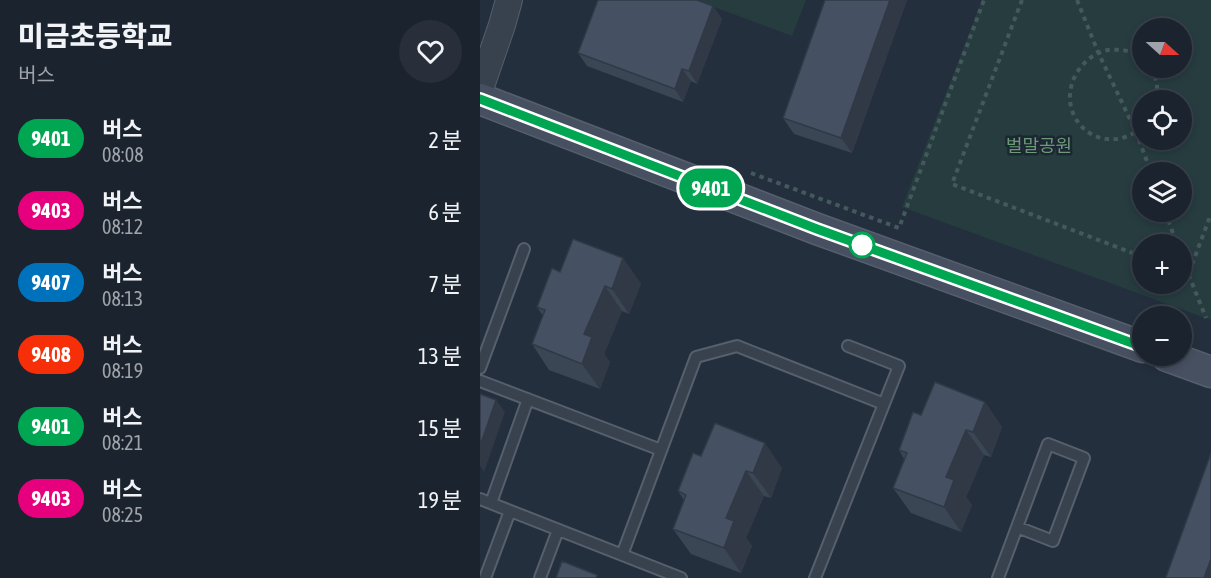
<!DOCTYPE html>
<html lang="ko">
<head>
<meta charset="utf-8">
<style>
	body { margin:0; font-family:"Asap Condensed","Noto Sans KR",sans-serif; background:#282f3a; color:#f1f3f6; height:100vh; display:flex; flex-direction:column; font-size:22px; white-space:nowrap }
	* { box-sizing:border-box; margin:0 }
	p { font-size:20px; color:#a0a4aa }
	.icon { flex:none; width:33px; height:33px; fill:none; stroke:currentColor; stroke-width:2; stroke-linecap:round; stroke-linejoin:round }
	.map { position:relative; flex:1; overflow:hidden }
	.drawer { display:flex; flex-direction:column; background:#1b232e; width:480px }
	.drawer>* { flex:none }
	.badge { padding:0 12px; border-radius:20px; font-size:21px; line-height:39px }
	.needle { width:39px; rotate:111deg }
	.buttons { position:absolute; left:652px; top:18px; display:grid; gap:12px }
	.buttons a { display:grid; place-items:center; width:60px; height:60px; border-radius:50%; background:#1b232e; box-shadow:0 3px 9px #0003,0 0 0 2px #39404a; font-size:30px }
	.map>.badge { position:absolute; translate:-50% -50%; box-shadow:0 0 0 3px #fff }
	.round { display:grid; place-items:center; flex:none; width:63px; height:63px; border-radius:32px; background:#282f3a }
	.summary { display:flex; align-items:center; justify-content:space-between; height:102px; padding:0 18px }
	h1 { font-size:28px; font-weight:800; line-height:45px }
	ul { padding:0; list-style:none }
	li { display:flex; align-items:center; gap:18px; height:72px; padding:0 18px }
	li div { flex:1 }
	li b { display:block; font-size:22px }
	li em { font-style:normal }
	li .badge { min-width:66px; font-weight:700; text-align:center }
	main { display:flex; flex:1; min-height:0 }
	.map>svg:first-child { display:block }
	.green { fill:#263c3f; fill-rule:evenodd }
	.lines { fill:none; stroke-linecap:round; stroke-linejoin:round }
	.service-casing { stroke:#565f6c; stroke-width:14 }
	.tertiary-casing { stroke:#565f6c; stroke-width:28 }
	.secondary-casing { stroke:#565f6c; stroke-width:33 }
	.path { stroke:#44595c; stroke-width:4; stroke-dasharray:4.5 4.5; stroke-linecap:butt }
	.service { stroke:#38414e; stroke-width:10 }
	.tertiary { stroke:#38414e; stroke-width:26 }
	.secondary { stroke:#465061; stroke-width:30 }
	.wall { fill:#3b4654 }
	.shaded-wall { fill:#303945 }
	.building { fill:#455162; stroke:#303945; stroke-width:1.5 }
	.line-casing { stroke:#fff; stroke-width:14 }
	.line { stroke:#00a651; stroke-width:9 }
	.stop-dot { fill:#fff; stroke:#00a651; stroke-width:3 }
	.labels { text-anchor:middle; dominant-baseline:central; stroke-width:5; stroke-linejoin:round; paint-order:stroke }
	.park-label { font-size:18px; fill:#6b9a76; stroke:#1d2633 }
</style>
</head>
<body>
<main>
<section class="drawer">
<div class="summary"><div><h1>미금초등학교</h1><p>버스</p></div><a class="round"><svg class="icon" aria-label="heart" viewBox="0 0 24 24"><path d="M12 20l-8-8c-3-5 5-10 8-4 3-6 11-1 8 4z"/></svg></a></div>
<ul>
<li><span class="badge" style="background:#00a651;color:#fff">9401</span><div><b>버스</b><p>08:08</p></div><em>2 분</em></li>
<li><span class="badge" style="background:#e6007e;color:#fff">9403</span><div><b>버스</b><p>08:12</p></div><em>6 분</em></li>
<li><span class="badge" style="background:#0072bc;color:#fff">9407</span><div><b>버스</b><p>08:13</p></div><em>7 분</em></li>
<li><span class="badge" style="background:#f72f08;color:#fff">9408</span><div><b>버스</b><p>08:19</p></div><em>13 분</em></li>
<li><span class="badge" style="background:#00a651;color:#fff">9401</span><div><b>버스</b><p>08:21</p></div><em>15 분</em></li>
<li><span class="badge" style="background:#e6007e;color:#fff">9403</span><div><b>버스</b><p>08:25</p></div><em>19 분</em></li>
</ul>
</section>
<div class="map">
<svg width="731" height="578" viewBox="0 0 731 578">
	<rect width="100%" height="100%" fill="#242f3e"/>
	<path class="green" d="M215,0h111l-14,36z
		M502,0h229v320l-309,-113zM663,28h39v40h-39zM663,100h39v40h-39zM663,172h39v40h-39zM663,244h39v40h-39z"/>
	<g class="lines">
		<defs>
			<path id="service" d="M0,368l44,-119
				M0,381l181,69
				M0,499l201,79
				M11,503l37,-104
				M142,555l74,-198 41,-11 147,58
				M5,578l25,-67
				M60,578l18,-48
				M335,578l84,-212 -51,-20
				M518,578l50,-134 36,14 -31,83 -36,-14"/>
			<path id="tertiary" d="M0,89l22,-64 7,-25"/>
			<path id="secondary" d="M0,99l337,130 326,118
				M687,356l44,16"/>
		</defs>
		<use href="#service" class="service-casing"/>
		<use href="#tertiary" class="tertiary-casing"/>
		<use href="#secondary" class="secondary-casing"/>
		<path class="path" d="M542,0l-70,184 191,73
			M597,0l21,52 38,80 15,40
			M663,60c0,-1 -7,-6 -7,-6 -7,-4 -20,-5 -28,-4 -14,3 -24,11 -32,24 -24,45 28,88 67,52
			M671,68c6,12 8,19 4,32
			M271,173l148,55 85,-228
			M685,212l12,32
			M702,258l24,60
			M702,272l6,3 23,-61"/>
		<use href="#service" class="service"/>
		<use href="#tertiary" class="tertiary"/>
		<use href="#secondary" class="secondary"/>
	</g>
	<path class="wall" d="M345,0h82l-55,153 -58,-19 -11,-16z
		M233,6l9,13 -25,65 -6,-3 -8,21 -96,-36 -9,-13z
		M143,258l18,26 -12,30 -7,-3 -18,43 6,8 -10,27 -51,-19 -17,-26 11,-28 -6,-9 23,-35z
		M505,402l17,25 -11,30 -7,-2 -18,42 6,8 -11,27 -50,-19 -18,-25 11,-29 -5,-9z
		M221,456l81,12 -11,30 -7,-2 -18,42 6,8 -11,27 -50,-19 -18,-25 11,-29 -6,-9z"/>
	<path class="shaded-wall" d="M410,0h17l-55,153 -11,-15z
		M233,6l9,13 -25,65 -8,-13z
		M202,69l9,12 -8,21 -8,-13z
		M143,258l18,26 -12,30 -17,-25z
		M125,286l17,25 -18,43 6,8 -10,27 -18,-25 2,-30z
		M16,400l9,12 -21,60 -4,-6v-20z
		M505,402l17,25 -11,30 -18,-25z
		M486,430l18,25 -18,42 6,8 -11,27 -17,-25 2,-30z
		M285,443l17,25 -11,30 -18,-25z
		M266,471l18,25 -18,42 6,8 -11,27 -17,-25 2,-30z
		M731,559v19h-7z"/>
	<path class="building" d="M118,0h99l16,6 -24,65 -7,-2 -7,20 -97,-36z
		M345,0h65l-49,138 -58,-20z
		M93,239l50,19 -11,31 -7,-3 -21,48 8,3 -10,27 -50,-20 13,-34 -8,-3 15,-39 8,4z
		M455,382l50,20 -12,30 -7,-2 -20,47 8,3 -10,27 -51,-19 14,-35 -8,-3 14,-38 8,3z
		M0,394l16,6 -16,46z
		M235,423l50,20 -12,30 -7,-2 -20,47 8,3 -10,27 -51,-19 13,-34 -8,-4 15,-38 8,3z
		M731,453v106l-7,19h-36l-2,-1z
		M82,561l35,14 -1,3h-40z"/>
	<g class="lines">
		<defs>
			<path id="line" d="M0,99l337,130 326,118"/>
		</defs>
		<use href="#line" class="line-casing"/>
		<use href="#line" class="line"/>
	</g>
	<circle class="stop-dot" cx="382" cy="245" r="12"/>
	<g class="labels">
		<g class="park-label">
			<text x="559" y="145">벌말공원</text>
		</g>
	</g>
</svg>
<div class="buttons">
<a><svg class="needle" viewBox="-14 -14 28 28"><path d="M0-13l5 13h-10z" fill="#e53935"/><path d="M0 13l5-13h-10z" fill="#a0a4aa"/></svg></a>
<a><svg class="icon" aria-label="locate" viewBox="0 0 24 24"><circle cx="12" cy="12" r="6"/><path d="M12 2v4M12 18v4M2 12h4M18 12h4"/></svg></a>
<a><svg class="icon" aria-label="layers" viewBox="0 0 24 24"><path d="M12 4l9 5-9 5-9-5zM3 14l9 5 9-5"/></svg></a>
<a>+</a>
<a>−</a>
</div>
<b class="badge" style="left:231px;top:188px;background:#00a651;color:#fff">9401</b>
</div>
</main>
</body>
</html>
